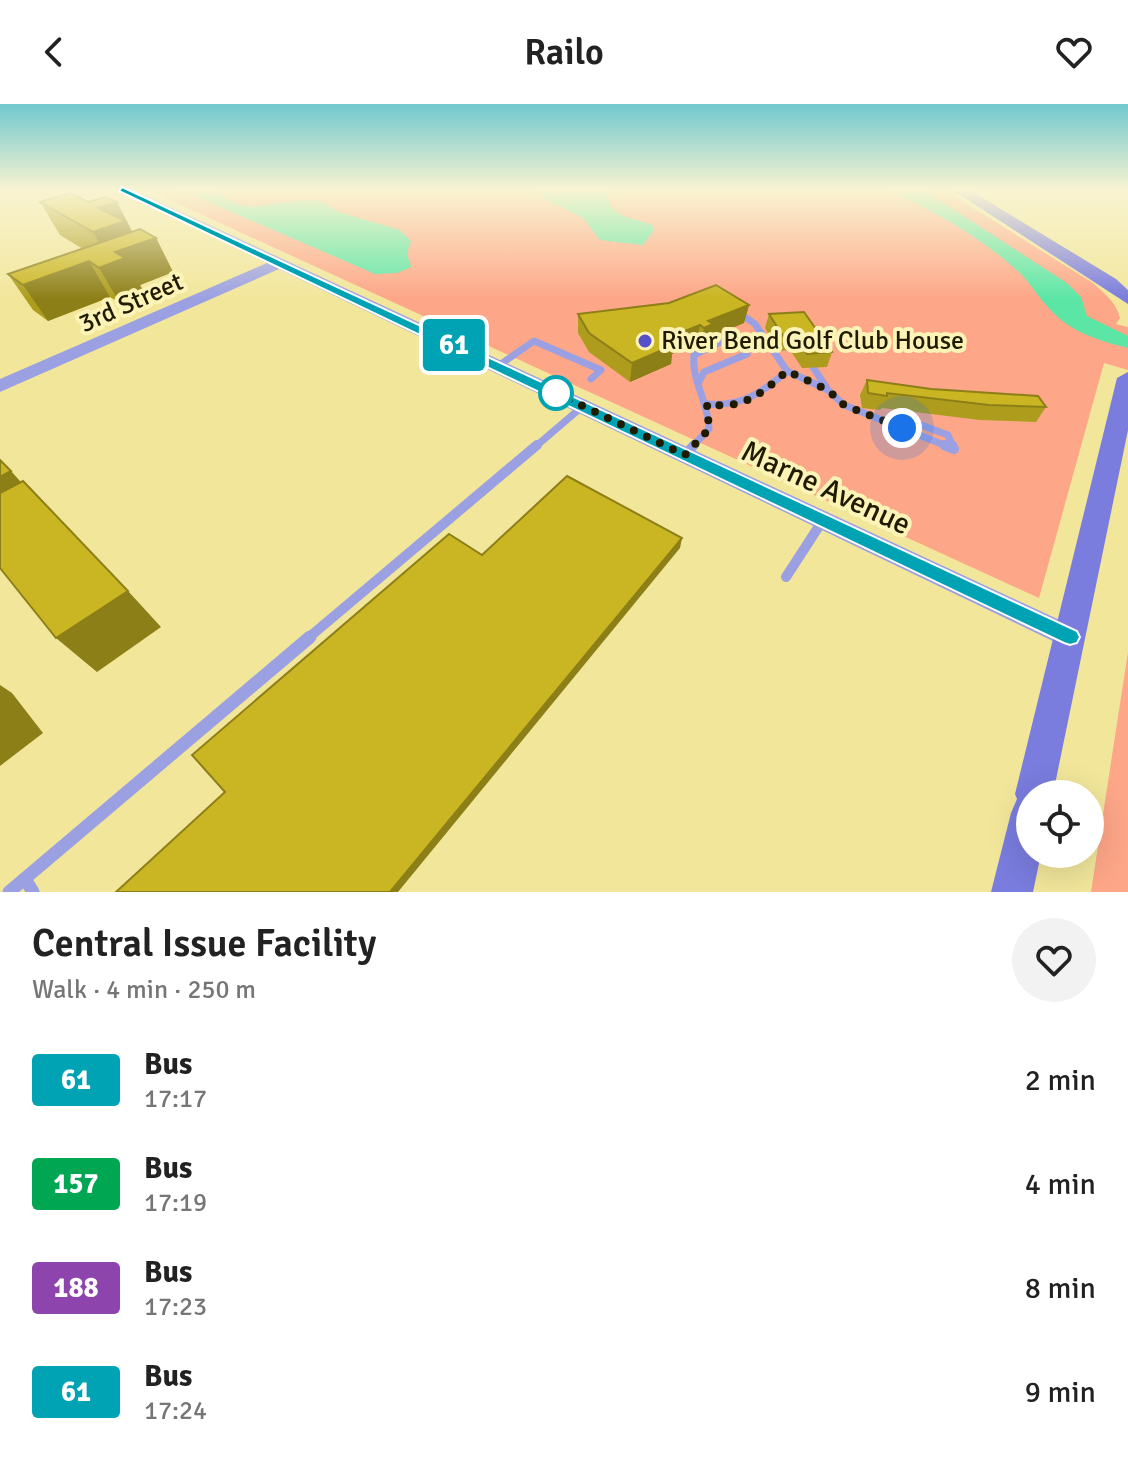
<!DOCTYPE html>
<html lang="en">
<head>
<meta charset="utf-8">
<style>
	body { margin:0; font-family:Signika,sans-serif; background:#f2f2f2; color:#222; height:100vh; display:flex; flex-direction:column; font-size:30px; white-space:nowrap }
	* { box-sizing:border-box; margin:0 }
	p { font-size:26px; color:#767676 }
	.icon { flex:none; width:44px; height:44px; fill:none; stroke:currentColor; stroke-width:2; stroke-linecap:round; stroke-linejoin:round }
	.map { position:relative; height:788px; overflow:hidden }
	.panel { display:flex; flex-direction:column; background:#fff; flex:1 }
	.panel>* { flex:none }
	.badge { padding:0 16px; border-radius:6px; font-size:28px; line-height:52px }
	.tools { position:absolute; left:1016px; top:676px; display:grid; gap:16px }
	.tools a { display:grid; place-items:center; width:88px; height:88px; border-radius:50%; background:#fff; box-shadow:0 8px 32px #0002; font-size:40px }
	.you { position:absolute; width:40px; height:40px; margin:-20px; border:6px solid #fff; border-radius:50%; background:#1a73e8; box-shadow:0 0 0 12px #1a73e833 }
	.map>.badge { position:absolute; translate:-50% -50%; box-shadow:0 0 0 4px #fff }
	.round { display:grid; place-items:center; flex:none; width:84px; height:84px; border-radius:42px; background:#f2f2f2 }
	.summary { display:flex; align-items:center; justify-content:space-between; height:136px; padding:0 32px }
	h1 { font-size:38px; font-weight:600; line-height:60px }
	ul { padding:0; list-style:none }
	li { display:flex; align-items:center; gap:24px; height:104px; padding:0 32px }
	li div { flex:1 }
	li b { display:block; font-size:30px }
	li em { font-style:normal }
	li .badge { min-width:88px; font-weight:700; text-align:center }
	header { display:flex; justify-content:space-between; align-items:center; height:104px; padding:0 32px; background:#fff; font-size:36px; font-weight:600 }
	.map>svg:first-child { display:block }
	.green { fill:#fda688 }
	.water { fill:#5ce6a6 }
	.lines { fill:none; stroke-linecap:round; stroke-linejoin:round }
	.service-far2 { stroke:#9ba0e2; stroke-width:7 }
	.service-far1 { stroke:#9ba0e2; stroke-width:10 }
	.service { stroke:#9ba0e2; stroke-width:13 }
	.tertiary { fill:#9ba0e2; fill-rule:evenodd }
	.secondary { fill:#7a7cde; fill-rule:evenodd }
	.wall { fill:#ae9c1d }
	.shaded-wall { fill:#8d7f18 }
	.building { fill:#cab522; stroke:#8d7f18; stroke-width:2 }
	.line { fill:#00a3b4; stroke:#fff; stroke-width:2 }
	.walk { stroke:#1f1a00; stroke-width:8; stroke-dasharray:0 14.4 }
	.poi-dot { fill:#5751c9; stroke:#fcf3b7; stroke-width:3 }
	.stop-dot { fill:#fff; stroke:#00a3b4; stroke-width:4 }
	.labels { text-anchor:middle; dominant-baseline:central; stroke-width:8; stroke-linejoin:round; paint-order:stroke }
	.far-street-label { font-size:26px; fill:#1f1a00; stroke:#fcf3b7 }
	.far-poi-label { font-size:26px; fill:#1f1a00; stroke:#fcf3b7; text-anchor:start }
	.street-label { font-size:30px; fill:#1f1a00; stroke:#fcf3b7 }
</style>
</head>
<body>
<header><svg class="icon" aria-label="back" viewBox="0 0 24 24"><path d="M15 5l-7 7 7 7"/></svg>Railo<svg class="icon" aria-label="heart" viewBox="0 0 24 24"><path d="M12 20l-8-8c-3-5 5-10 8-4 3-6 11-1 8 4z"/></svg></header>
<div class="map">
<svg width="1128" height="788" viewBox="0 0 1128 788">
	<rect width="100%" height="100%" fill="#f2e69b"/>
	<path class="green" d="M146,85h797l150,94c12,11 23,19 27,35l-4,6 12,3v43l-24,-7 -65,235z
		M1128,548v240h-37z"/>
	<path class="water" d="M179,85h34l23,15 15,3 54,-7 15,1 19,11 61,18 11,11 -4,12 4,14 -14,6 -22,1z
		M540,85h61l6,5c6,26 23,22 45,31l2,5 -11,15 -43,-5 -17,-22 -39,-20z
		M886,85h36l145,94 14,14 6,19 41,20v12c-31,-8 -59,-16 -80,-41 -10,-10 -17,-23 -27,-33 -38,-36 -87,-63 -135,-85z"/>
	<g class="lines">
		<path class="service-far2" d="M498,262l36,-25 67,29 -10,9
			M813,263l15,23
			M787,267l41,19 16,15 105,42
			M707,300c34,3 55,-11 80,-33l-32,-47 -20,-14
			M905,324l16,-3 27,10 5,12
			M535,343l48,-41
			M692,343l17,-18c0,-26 -18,-49 -15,-74l30,-15 20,6 3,8 -43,18 -5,10"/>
		<path class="service-far1" d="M944,341l10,4
			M952,341l2,4
			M685,351l9,-10
			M786,473l37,-57
			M307,535l230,-194"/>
		<path class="service" d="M25,775l8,13
			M9,788l301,-255"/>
		<path class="tertiary" d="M116,85h16l947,440 4,8 -4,8 -9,4 -9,-4 -782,-376 -279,123v-13l267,-116z"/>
		<path class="secondary" d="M951,85h17l148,90 12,11v14z
			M1128,268v58l-75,364h-23v60h11l-8,38h-42l20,-79 6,-14 -2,-5 102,-416z"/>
	</g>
	<path class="wall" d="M40,98l92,30 24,6 17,34 -33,13 4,8 -24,10 -10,-6 -62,24 -15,-11 -25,-36 75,-25 -23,-14z
		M749,201l-5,18 -34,14 -1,6 -9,3 -4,-3 -24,11 -1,10 -41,18 -41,-30 -11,-19v-19z
		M769,210l63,38 -5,15 -25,1 -12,-18 -11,1 -14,-23z
		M867,276l179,27 -10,15 -56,-2 -98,-12 -2,2 -18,-2 -2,-13z"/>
	<path class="shaded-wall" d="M117,98l17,33 22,3 17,34 -33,13 4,8 -24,10 -21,-35 12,-5 -18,-31 5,-24z
		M89,157l21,36 -62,24 -25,-36z
		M749,201l-5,18 -34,14 -1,6 -9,3 4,-18 4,-7z
		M700,221l-4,18 -24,11 -1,10 -41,18 2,-19 33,-24z
		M11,367l35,39 -46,25v-58z
		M682,434l-2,10 -282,344h-8z
		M128,487l33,36 -64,45 -41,-34z
		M0,581l12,8 31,40 -43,33z"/>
	<path class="building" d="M71,89l17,9 18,-5 11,5 -19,6 27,13 -32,11 -53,-30z
		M140,125l16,9 -41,14 10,6 -26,10 -10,-7 -66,24 -15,-11z
		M716,181l33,20 -41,16 5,3 -9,4 -4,-3 -35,14 9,6 -42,18 -43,-30 -11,-19 91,-11z
		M804,208l28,40 -25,2 -12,-18h-12l-14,-22z
		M867,276l64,9 107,7 8,11 -57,-2 -102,-12v3l-19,-3z
		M0,356l11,11 -11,6z
		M567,372l115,62 -292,354h-274l109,-100 -33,-37 257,-221 33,21z
		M23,377l105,110 -72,47 -56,-70v-75z"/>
	<linearGradient id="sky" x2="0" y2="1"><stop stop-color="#70c8ce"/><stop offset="0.44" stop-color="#f9f4d2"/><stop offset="1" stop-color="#f9f4d2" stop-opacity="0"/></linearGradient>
	<rect width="1128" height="195" fill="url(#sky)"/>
	<path class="line" d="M122,83l955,444 3,6 -3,6 -7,2 -6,-2 -945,-452z"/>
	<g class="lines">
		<path class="walk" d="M556,289l129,62 24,-26 -2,-25c36,6 54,-10 80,-33l41,19 16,15 58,23"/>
	</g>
	<circle class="poi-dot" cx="645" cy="237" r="8"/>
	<circle class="stop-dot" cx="556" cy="289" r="16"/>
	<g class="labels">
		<g class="far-street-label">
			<text transform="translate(131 199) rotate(-24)">3rd Street</text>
		</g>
		<g class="far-poi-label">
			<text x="661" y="237">River Bend Golf Club House</text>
		</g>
		<g class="street-label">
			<text transform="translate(826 384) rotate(25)">Marne Avenue</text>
		</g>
	</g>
</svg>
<div class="tools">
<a><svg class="icon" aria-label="locate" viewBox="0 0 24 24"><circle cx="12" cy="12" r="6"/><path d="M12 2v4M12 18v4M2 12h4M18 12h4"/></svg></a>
</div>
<div class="you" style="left:902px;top:324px"></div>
<b class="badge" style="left:454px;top:241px;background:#00a3b4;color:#fff">61</b>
</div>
<section class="panel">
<div class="summary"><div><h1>Central Issue Facility</h1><p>Walk · 4 min · 250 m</p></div><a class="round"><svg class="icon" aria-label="heart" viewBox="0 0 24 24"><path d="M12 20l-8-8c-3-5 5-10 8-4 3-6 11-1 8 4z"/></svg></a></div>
<ul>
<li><span class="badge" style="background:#00a3b4;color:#fff">61</span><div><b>Bus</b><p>17:17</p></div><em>2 min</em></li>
<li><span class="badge" style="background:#00a651;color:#fff">157</span><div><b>Bus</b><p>17:19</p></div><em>4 min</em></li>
<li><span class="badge" style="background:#8e44ad;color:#fff">188</span><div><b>Bus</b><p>17:23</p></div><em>8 min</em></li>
<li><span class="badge" style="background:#00a3b4;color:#fff">61</span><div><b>Bus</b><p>17:24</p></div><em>9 min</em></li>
</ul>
</section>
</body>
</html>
